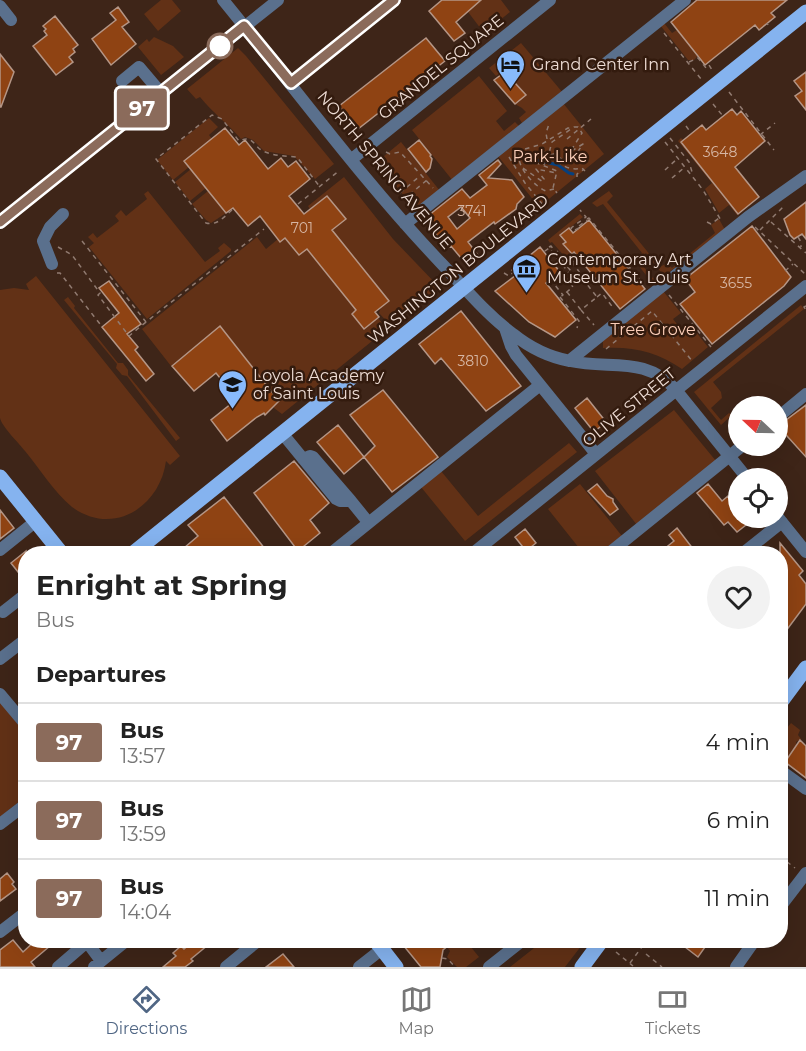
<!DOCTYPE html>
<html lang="en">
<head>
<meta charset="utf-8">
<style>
	body { margin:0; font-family:Montserrat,sans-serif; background:#f2f2f2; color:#222; height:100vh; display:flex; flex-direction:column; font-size:22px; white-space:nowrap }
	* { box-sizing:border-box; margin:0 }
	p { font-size:20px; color:#767676 }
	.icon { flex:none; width:33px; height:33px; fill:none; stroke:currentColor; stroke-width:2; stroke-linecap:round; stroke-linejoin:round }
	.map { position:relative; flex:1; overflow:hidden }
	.side { position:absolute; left:18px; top:546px; width:770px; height:402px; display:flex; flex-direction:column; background:#fff; border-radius:24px; box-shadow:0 6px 24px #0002 }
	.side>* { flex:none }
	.badge { padding:0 12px; border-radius:4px; font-size:21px; line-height:39px }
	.needle { width:39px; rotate:292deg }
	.tools { position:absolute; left:728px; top:396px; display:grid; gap:12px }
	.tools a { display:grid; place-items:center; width:60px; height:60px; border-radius:50%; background:#fff; box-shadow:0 6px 24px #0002; font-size:30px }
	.map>.badge { position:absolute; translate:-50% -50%; box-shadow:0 0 0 3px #fff }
	h2 { padding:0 18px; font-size:22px; line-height:54px }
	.round { display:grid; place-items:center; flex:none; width:63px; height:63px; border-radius:32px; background:#f2f2f2 }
	.overview { display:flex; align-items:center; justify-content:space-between; height:102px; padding:0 18px }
	h1 { font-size:28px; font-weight:700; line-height:45px }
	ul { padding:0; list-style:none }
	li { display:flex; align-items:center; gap:18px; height:78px; padding:0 18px; border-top:2px solid #e0e0e0 }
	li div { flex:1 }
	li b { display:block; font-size:22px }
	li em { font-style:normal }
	li .badge { min-width:66px; font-weight:700; text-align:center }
	.tab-bar { display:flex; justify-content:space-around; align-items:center; height:84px; border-top:2px solid #e0e0e0; background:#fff; font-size:16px; color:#767676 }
	.tab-bar a { display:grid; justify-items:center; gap:3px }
	.tab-bar .current { color:#506684 }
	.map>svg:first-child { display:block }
	.green { fill:#623116 }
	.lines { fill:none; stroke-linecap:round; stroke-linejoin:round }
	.stream { stroke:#07407e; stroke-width:3 }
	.building { fill:#8f4313; stroke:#b59686; stroke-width:1.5; fill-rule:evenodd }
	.path { stroke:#917b71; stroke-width:1.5; stroke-dasharray:4.5 4.5; stroke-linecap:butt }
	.minor { stroke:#5a708d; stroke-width:12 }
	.major { stroke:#85b3ef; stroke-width:15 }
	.line-casing { stroke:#fff; stroke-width:14 }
	.line { stroke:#8b6b5b; stroke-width:9 }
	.stop-dot { fill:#fff; stroke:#8b6b5b; stroke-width:3 }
	.labels { text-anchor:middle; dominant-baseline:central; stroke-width:5; stroke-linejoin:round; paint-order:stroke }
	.number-label { font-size:14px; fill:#d6b6a4 }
	.poi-label { font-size:16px; fill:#eeddd5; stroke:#331b0e; text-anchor:start }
	.street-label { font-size:16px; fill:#eeddd5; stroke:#331b0e }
	.park-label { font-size:16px; fill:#fccfb9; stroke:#331b0e }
</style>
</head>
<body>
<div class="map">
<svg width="806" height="967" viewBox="0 0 806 967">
	<rect width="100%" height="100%" fill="#3e2518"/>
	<path class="green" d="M161,0h11l9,11 -23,20 -14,-17z
		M459,0h42l9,12 -26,21z
		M664,23l8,10 5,-3 21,26 -4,4h-6l-28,-35z
		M154,37l19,9 11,11 -23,18 -23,-28 9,-8 2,3z
		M521,43l42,50 -41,30 -3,-5 7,-6 -4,-4 -7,-4 11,-9 -22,-25 -8,6 -7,-8z
		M238,48l8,8 88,108 -19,15 -21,-23 -30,-5 -11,-11 -8,-3 -4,2c-13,-15 -28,-26 -41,-42l-4,2 -9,-10z
		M479,76l28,35 -11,10 8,10 11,-9 5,5 -67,54 -41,-51z
		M563,103l41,51 -65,53 -42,-52z
		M209,118l9,9 -9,8 3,4 -23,28 -16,13 -16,-20z
		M681,138l2,2 -2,2 57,72 -1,1 -8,-10 -10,8 -14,-24 7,-6 -34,-42z
		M401,142l39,49 -24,20 -39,-49z
		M191,169l15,19 -16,13 -15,-19z
		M344,177l49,62 45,47v2l-47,38 -12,-13 2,-6 8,-6 -57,-71 13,-12 -18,-22 -17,13 -2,-3z
		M148,191l57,71 15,-11 -2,-3 6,-5 7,6v2l-84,68 -58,-72 5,-4 -6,-6 5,-4 4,5 22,-17 -4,-5 6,-6 5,6 21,-17 -3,-5z
		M208,191l18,22 -15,10 -5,-3 -14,-16z
		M609,191l4,5 -6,6 53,65 7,-4 5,5 43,-35 -4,-8 8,-6 6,11 -61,46 -18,-23 -8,7 19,23 -4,1 -18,-23 7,-8 -39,-49 -6,3 -5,-4z
		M580,214l3,3 -22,18 5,7 -2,2 7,10 -5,4 -14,-16 -2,1 -2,-3z
		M257,237l9,12 12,-10 3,3 4,-4 22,11 49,61 -4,4 12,15 14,-11 9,11 -105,85 -8,-6v-3l5,-4 -59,-75 -49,40 -29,-37z
		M36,276l144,180 -10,9 -4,-4c-6,46 -53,76 -94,46 -18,-15 -32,-38 -47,-56 -6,-8 -23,-24 -25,-33 0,-9 0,-22 0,-32 0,-32 0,-64 0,-96l14,-2 15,2 -3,-6z
		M663,291l18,22 -8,6 11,14 8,-6 16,20 -26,22c-24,-17 -50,-23 -79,-21v-8z
		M68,297l7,9 -1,2 44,55h5l5,7v5l52,63 -4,3 -49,-65 -5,-1 -6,-7 1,-4 -53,-64z
		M801,305l3,4 -91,73 8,10 1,6 -11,10 10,12 8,-7 3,2 -11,10 -27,-33z
		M674,410l42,51 -79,64 -42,-54z
		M569,443l8,9 -112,89 -44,-54 20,-16 37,45z
		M580,484l42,52 -21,17h-18l-35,-44z
		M0,702l26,32 -1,63 -25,20z
		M791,723l9,7 -2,5 3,4 -5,3v6l-12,16 -4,-3v-24z
		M466,941l13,16 -13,10h-9l-10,-10 3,-6 -3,-4 8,-6z
		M543,941h42l-20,26h-55z"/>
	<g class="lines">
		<path class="stream" d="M530,153l7,7 21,5 11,8 4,1"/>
	</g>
	<path class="building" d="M442,0h39l-25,22 9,11 -11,8 -25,-30z
		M697,0h90l-16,13 4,4 -16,13 -4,-5 -50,40 -34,-43z
		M118,7l11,15 -7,5 14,17 -25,21 -19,-26 24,-19 -6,-7z
		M55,16l23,29 -5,4 2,3 -6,5 4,5 -17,13 -23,-29 14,-11 -3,-4 2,-2 -3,-3z
		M426,38l19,23 -87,68 -19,-23z
		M0,54l14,18 -13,35h-1z
		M505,72l21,23 -11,9 -21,-24z
		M806,72v38l-11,-14 7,-5 -8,-10z
		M732,109l5,6 4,-4 24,30 -30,26 24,30 -21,17 -57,-72 21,-17 4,5z
		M225,128l14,17 6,-5 23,29 13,-11 7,9 8,-6 14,18 -21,17 15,18 23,-18 19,23 -14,11 57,71 -14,11 4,5 -15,12 -12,-15 4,-4 -49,-61 -8,6 -14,-17 -5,4 -20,-26 -12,10 -15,-18 -7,5 -42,-52z
		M419,140l12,15 -1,1 2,3 -2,9 -4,4 -18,-23z
		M498,160l3,4 -13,14 24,2 12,17 -7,7 -1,5 -21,15 -1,-2 -26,20 10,13 -12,9 -15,-18 -1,1 -9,-11 -2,2 -15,-19 38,-30 8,9 17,-13 -8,-10zM461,207l9,11 -13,11 -9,-12z
		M806,202v37l-4,-5 -8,5 -4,-4 -6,-16z
		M589,220l56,69 -25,20 -46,-57 -2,2 -9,-10 3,-2 -6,-7 9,-7 4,5z
		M752,226l39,51 -7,9 -72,58 -32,-40 15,-12 -10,-13z
		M540,247l20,25 -14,11 30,37 -21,17 -26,-15 -34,-31 21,-16 -4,-5z
		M109,281l32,43 -14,10 11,13 -3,3 19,24 -8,7 -44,-54 17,-14 -20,-25z
		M461,311l60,75 -35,25 -45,-53 -6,6 -16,-20z
		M220,326l59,75 -14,14 -1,-2 -7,4 -30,24 -16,-21 26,-21 -21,-26 -22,18 -22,-25z
		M383,390l55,67 -46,35 -28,-35 11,-11 -25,-31z
		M587,398l19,24 -12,10 -19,-24z
		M806,405v52l-28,-31z
		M338,425l26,32 -20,17 -27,-32z
		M294,461l35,42 -19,17 10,13 -22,18 -44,-58z
		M597,484l10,12 6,3v3l5,7 -8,6 -22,-24z
		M708,484l14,17 6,-5 10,12v10h17l-18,14 -9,-10 -4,3 -27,-32z
		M224,497l45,57h-92l21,-18 -10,-11z
		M0,510l14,18 -14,11z
		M677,528l20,26h-39l16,-13 -5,-6z
		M525,529l11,14 -10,8 -11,-14z
		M780,543l23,28 -4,4 7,9v20l-26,35z
		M26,551v31l-15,-19z
		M800,740l6,6v32l-21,-16z
		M7,873l7,9 -2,2 4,5 -16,12v-22z
		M13,940l10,12 13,-12h21l-26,22 4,5h-35v-17z
		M195,940h19l-23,19 2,2 -8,6h-22l13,-11 -3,-3 8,-7 3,3z
		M399,940h56l-12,10 -3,17h-19z
		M676,940h34l-12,17z
		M283,954l11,13h-28z"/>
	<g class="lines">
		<path class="path" d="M767,23l1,2
			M664,33l37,46
			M689,62l9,-4 8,10 3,-3 3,5
			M729,92l45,58
			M713,104l10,12
			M686,126l5,7
			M760,135l15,-12
			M670,138l19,24 4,13
			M547,139l-1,-6 3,-9
			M567,139l24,-20
			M665,142l38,48 19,32
			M386,152l4,2 10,-2 33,36
			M519,155l3,-5 20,-6 26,-16h4
			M550,155l4,-1 14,9 4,-3 11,-16 -13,8 12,-19 -4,-6h-4l-22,15 -3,11c8,10 20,19 33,15l3,3
			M509,157l16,26 18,22
			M544,165l1,-18
			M523,168l20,14 1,-3 -8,-10 21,4
			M665,170l13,-12
			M577,177v-3l6,-4
			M388,178l2,-2 3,4 4,-2 8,9
			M672,178l13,-11
			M554,189l-8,2c-12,-5 -28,-23 -27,-35l38,15 -4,17 4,5
			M400,193l21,-18
			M414,202l-5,-7 18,-15
			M298,204l42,-34
			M232,210c-8,7 -15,16 -26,13l-50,-64 56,-44 10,4 17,22c14,-7 15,6 24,10 10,5 24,5 34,6l23,30
			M587,219l2,-1 55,67
			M707,222l4,2 8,-6
			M771,222l35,31
			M579,226l8,-6
			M755,227l50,47
			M579,228l-6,3 -2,-3 15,-11 -6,-7
			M760,230l24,-24
			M798,237l3,5v5
			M82,241l64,81 118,-93
			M58,247l14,8 28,38 -2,2 31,41 17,-14
			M549,247l2,-1 5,7 2,-2 11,14 8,-6 -4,-6
			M556,253l19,23 -2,2 -24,-30 -4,3 28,36 -10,8
			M572,262l8,11 -4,3
			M785,271l8,-7
			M57,273h3l40,51
			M504,273l5,3 5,-4
			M550,279l13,16 -4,3
			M567,292l14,18 16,-13 -18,-23
			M669,295l42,52
			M560,297l19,24 -2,7
			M597,297l5,-4 12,16
			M806,306l-2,1 2,3
			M581,310l13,15
			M606,349l46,-38 41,51
			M780,860l2,-2 13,10
			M780,869l5,4 -5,8
			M616,952l17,14
			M646,954l16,13
			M442,958l6,1 7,8
			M630,963l17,-23"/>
		<path class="minor" d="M223,0c72,88 140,181 218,263 23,24 45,51 72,71 16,13 36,23 57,27 40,9 75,-6 106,29l71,88
			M0,6l11,14
			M122,81l17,-14 22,26
			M291,83l103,-83
			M352,159l198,-159
			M0,222l278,-222
			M405,224l280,-224
			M52,264l-9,-23 7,-14 13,-13
			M505,328l6,18 5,9 80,99
			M569,361l179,-144 58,-41
			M777,418l29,-24
			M282,433l54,66 4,2h11l17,21
			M303,459l7,-3 3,1 38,44
			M777,516l29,36
			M0,550l36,-29
			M330,554l210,-169
			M472,554l334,-268
			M608,554l134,-108
			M742,554l40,-32
			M3,612l23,-18
			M0,659l26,-20
			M0,694l26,31
			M780,770l26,19
			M0,824l26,-20
			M780,907l26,-34
			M0,932l26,-20
			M58,967l29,-25 14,19
			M94,967l33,-27
			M226,967l33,-27
			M359,967l23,-18
			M489,967l34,-27
			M736,967l19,-27"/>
		<path class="major" d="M0,477l62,77
			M132,554l674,-542
			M780,703l26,-35
			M375,940l21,27
			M582,967l20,-27"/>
	</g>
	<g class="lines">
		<defs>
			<path id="line" d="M0,222l244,-196 47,57 103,-83"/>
		</defs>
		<use href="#line" class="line-casing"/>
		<use href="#line" class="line"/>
	</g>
	<defs>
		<symbol id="hotel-pin" viewBox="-11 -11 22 30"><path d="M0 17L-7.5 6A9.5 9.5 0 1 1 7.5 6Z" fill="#88bafc" stroke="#331b0e"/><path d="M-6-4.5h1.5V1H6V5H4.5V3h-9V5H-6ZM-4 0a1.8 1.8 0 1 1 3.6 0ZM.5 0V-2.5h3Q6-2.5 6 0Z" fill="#111"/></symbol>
		<symbol id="museum-pin" viewBox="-11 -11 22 30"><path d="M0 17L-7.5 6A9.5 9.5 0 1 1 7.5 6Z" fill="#88bafc" stroke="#331b0e"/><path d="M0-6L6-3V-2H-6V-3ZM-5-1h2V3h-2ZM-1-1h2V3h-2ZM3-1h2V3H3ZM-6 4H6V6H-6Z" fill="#111"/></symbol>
		<symbol id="school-pin" viewBox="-11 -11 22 30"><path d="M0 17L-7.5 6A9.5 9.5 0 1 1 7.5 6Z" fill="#88bafc" stroke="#331b0e"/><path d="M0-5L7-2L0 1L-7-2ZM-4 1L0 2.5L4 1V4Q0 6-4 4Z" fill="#111"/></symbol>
	</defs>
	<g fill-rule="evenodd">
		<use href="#hotel-pin" x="494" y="48" width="33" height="45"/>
		<use href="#museum-pin" x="510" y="252" width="33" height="45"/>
		<use href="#school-pin" x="216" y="368" width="33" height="45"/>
	</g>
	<circle class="stop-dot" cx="220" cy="46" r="12"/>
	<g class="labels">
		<g class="number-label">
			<text x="720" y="152">3648</text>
			<text x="472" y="211">3741</text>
			<text x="302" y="228">701</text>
			<text x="736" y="283">3655</text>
			<text x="473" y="361">3810</text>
		</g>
		<g class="poi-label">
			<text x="532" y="64">Grand Center Inn</text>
			<text x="547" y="259">Contemporary Art<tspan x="547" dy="18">Museum St. Louis</tspan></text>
			<text x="253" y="375">Loyola Academy<tspan x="253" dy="18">of Saint Louis</tspan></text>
		</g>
		<g class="street-label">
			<text transform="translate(441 67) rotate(-39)">GRANDEL SQUARE</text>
			<text transform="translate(385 170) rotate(50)">NORTH SPRING AVENUE</text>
			<text transform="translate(458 269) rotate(-39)">WASHINGTON BOULEVARD</text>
			<text transform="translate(629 407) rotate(-39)">OLIVE STREET</text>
		</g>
		<g class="park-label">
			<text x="550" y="156">Park-Like</text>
			<text x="653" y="329">Tree Grove</text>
		</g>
	</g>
</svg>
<div class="tools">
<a><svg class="needle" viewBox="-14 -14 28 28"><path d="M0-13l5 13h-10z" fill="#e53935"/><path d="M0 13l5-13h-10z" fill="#767676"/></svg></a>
<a><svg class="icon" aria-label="locate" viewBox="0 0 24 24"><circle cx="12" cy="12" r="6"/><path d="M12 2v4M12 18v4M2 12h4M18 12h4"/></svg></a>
</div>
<b class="badge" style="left:142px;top:108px;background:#8b6b5b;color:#fff">97</b>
<section class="side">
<div class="overview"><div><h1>Enright at Spring</h1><p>Bus</p></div><a class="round"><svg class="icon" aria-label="heart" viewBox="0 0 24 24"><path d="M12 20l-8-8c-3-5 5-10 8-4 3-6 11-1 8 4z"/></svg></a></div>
<h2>Departures</h2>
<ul>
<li><span class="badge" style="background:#8b6b5b;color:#fff">97</span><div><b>Bus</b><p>13:57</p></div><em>4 min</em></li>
<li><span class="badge" style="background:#8b6b5b;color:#fff">97</span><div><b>Bus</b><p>13:59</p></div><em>6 min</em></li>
<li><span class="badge" style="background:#8b6b5b;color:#fff">97</span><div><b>Bus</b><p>14:04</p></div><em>11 min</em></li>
</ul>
</section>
</div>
<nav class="tab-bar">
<a class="current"><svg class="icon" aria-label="directions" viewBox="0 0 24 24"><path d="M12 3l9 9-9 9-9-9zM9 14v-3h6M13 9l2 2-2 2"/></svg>Directions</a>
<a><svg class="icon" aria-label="map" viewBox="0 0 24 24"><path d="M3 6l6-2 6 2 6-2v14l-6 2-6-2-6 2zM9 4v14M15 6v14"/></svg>Map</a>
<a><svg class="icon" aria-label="tickets" viewBox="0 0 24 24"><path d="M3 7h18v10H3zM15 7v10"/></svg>Tickets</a>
</nav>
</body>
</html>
